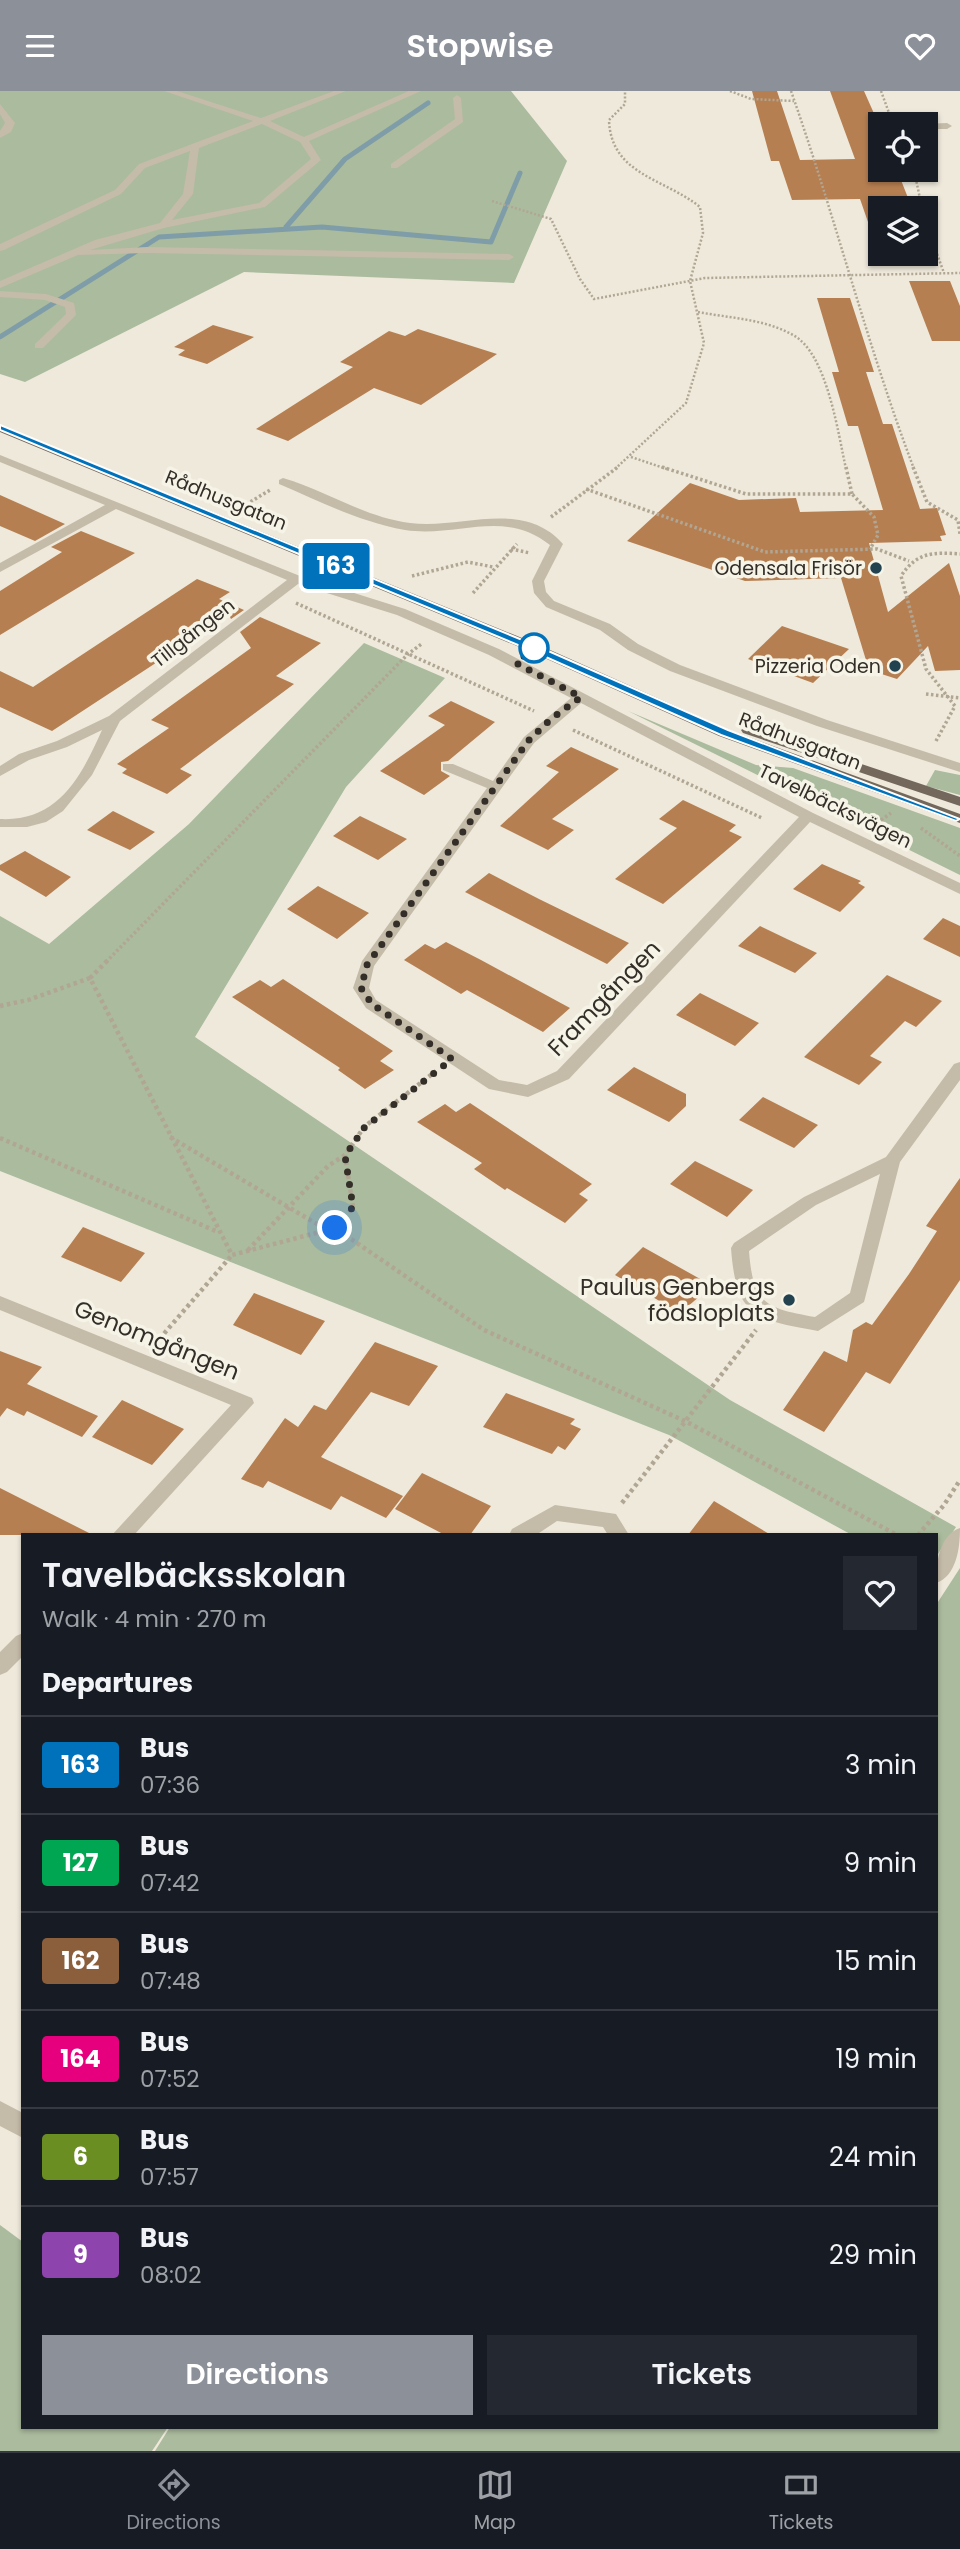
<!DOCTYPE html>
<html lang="en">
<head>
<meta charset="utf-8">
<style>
	body { margin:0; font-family:Poppins,sans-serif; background:#242831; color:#f1f3f6; height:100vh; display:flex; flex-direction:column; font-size:26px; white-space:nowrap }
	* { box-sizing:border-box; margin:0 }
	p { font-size:23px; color:#9ea1a6 }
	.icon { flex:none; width:38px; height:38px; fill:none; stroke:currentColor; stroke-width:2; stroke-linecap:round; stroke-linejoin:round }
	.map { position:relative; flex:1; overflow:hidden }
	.details { position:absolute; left:21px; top:1442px; width:917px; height:896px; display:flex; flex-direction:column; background:#171b24; border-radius:0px; box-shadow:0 2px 5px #0004 }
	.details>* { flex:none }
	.badge { padding:0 14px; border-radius:5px; font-size:24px; line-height:46px }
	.controls { position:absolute; left:868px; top:21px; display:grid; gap:14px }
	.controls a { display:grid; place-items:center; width:70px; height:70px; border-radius:0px; background:#171b24; box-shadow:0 2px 5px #0004; font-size:35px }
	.you { position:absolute; width:35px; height:35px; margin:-18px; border:5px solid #fff; border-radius:50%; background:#1a73e8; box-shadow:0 0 0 10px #1a73e833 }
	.map>.badge { position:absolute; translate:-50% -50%; box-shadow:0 0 0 4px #fff }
	h2 { padding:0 21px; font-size:26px; line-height:63px }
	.round { display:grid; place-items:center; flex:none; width:74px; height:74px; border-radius:0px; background:#242831 }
	.head { display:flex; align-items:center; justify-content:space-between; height:119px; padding:0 21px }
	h1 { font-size:33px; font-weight:600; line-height:52px }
	.cta { display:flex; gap:14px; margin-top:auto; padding:14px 21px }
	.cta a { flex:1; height:80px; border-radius:0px; background:#8c9099; color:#fff; font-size:28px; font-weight:600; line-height:80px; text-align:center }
	.cta a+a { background:#242831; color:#f1f3f6 }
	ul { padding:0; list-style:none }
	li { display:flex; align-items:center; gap:21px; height:98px; padding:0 21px; border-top:2px solid #363941 }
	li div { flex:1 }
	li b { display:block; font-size:26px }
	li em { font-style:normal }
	li .badge { min-width:77px; font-weight:700; text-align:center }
	header { display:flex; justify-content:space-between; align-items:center; height:91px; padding:0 21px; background:#8c9099; color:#fff; font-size:32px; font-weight:600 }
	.dock { display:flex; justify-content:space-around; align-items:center; height:98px; border-top:2px solid #363941; background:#171b24; font-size:19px; color:#9ea1a6 }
	.dock a { display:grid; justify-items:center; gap:4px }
	.dock .current { color:#8c9099 }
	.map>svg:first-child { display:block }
	.green { fill:#abbb9d }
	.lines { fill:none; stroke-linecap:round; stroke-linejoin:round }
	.stream { stroke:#7e9da8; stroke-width:5 }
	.building { fill:#b67f51 }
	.path-far2 { stroke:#b0a693; stroke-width:2.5; stroke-dasharray:2 2; stroke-linecap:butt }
	.path-far1 { stroke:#b0a693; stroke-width:3.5; stroke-dasharray:2.5 2.5; stroke-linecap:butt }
	.path { stroke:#b0a693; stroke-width:4.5; stroke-dasharray:3.5 3.5; stroke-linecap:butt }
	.minor { fill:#c5bba9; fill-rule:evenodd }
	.major { fill:#73685b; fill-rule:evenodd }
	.line { fill:#0072bc; stroke:#fff; stroke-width:2 }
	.walk { stroke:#332e28; stroke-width:7; stroke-dasharray:0 12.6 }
	.poi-dot { fill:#23424f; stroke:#f6f3e7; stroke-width:2.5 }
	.stop-dot { fill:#fff; stroke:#0072bc; stroke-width:3.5 }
	.labels { text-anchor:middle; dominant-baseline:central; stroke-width:7; stroke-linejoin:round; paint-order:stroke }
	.far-street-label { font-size:19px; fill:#332e28; stroke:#f6f3e7 }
	.far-poi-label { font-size:19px; fill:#332e28; stroke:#f6f3e7; text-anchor:end }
	.street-label { font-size:23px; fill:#332e28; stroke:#f6f3e7 }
	.poi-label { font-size:23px; fill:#332e28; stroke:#f6f3e7; text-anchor:end }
</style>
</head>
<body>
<header><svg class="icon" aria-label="menu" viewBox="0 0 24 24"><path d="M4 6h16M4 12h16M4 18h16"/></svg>Stopwise<svg class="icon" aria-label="heart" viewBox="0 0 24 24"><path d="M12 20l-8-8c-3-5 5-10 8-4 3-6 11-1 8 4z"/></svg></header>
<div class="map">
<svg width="960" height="2360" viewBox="0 0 960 2360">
	<rect width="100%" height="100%" fill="#eee9db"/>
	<path class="green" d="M0,0h511l56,70 -53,122 -270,-11 -219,110 -25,-8z
		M364,552l81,35 -99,109 -151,250 535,363 226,127 -20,30v-22h-84l-183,-100 -669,-264v-255l49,28 140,-120z
		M628,620l128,54 37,3 167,60v47z
		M935,679l25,5v20l-34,-9z
		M960,1477v883h-805l15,-24h766v-822z
		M0,2134l23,17v185h145l-16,24h-152z"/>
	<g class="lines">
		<path class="stream" d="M286,136l59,-68 83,-56
			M0,246l159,-100 163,-10 169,15 29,-69"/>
	</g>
	<path class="building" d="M752,0h25l23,69 55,-1 -25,-68h34l16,36v43h17l15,38h-32v46h40l4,10 -41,1 -23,-66 -68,1 -13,-39h-8z
		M909,190h41l10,25v35h-28z
		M817,207h33l24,74h-8l17,52h9l28,85 17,-1 9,27 -6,1 2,5 -73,2 19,69 61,-49 11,33v74l-25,1 -7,-25 -31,33 -28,-9 -28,-92 -96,3 -118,-40 63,-58 49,17 57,-2 4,14 83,-2 -25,-84h-10l-16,-54h7z
		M213,234l41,12 -47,27 -29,-9 7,-5 -11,-3z
		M418,238l79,25 -76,51 -47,-17 -86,53 -32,-12 97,-62 -13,-5 49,-31 16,5z
		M0,404l65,29 -30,17 -35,-15z
		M81,440l54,22 -135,82v-44l62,-39 -11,-5z
		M197,488l33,13 -11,7 25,11 -13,9 -2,-4 -177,116 -52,-24v-36l33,16z
		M260,526l61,26 -45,33 18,8 -114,85 12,6 -25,19 -45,-21 5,-4 -10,-5 52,-36 -18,-8 100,-72 -11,-16z
		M782,535l67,23 -36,34 -65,-24z
		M451,610l44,21 -47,39 -7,1v9l9,5 -26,19 -44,-24 65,-46 -17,-9z
		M571,656l48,22 -67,50 22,11 -26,20 -48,-24 59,-54 -13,-6z
		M683,709l53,25 -7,6 13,6 -79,67 -48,-25 62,-51 -18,-9z
		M113,720l42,21 -25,18 -43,-20z
		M360,725l47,23 -29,21 -45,-24z
		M25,760l12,7 34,19 -25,20 -46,-27v-5z
		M822,773l39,17 -3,2 7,4 -25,25 -47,-23z
		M489,782l50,26 90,44 -22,21 -142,-72z
		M318,795l51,27 -32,26 -50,-30z
		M943,827l17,8v31l-37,-18z
		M760,835l27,13 30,14 -22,20 -57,-27z
		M446,851l35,18 89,48 -27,24 -76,-42 -6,4 -57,-34 21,-16 10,5z
		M887,884l55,26 -26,26 -11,-6 -35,35 12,6 -23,23 -55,-28z
		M283,888l110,72 -13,10 14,9 -29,19 -27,-19 2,-2 -108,-71 28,-17 11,7z
		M700,902l59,30 -24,23 -59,-31z
		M634,976l52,27v12l-17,16 -62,-32z
		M763,1006l55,28 -24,23 -55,-28z
		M470,1012l122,81 -13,10 9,6 -23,23 -58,-35 -2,2 -31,-21 8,-6 -65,-41 28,-18 11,8z
		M695,1070l58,29 -26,27 -57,-33z
		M960,1087v102l-70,104 -24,-12 -42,60 -41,-22 41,-59 23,11 6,-32 13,-8 6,3 37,-51 28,-43 -11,-5z
		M83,1136l62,26 -24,29 -60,-25z
		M643,1156l59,33 -11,11 9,5 -20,17 -65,-38z
		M254,1202l71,28 -24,34 -68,-30z
		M375,1251l63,24 -29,40 -38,-14 -50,65 82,39 -17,22 -45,-22 -10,14 -63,-29 -5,7 -22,-9 44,-61 13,9 16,-22 12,5z
		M0,1260l42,16 -15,17 71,32 -16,21 -55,-26 -3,5 -17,-8 -7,9z
		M506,1302l69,26 -5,5 11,5 -16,21 -7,-4 -6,8 -69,-27z
		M122,1309l62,29 -32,36 -60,-28z
		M422,1382l69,33 -21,29h-25l-50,-26z
		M0,1397l93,47h-93z
		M714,1410l57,34h-83z"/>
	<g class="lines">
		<path class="path-far2" d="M730,0l21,8 43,2
			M791,0c44,125 76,254 123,378
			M881,0l12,33
			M914,79l8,38
			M492,110l59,18 29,60 14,20 111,-21 255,-5
			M926,133l18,49
			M698,221c31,6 67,7 95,23 34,18 45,98 53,134
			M631,366l36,12
			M615,378l71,-66 18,-60 -14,-62 13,-48 -3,-26c-36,-29 -89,-32 -91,-87l16,-16v-13"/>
		<path class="path-far1" d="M662,376l84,27h106l22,23 4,18 -8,14
			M846,376l6,27
			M913,376l14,35 31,18 2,14
			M586,398l179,63 112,-3 32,12
			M242,416l28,-17
			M551,426l67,-50
			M511,458l19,4
			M412,485l56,-14 25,5
			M473,502l44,-49
			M296,512l238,108
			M926,603l34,4
			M573,639l189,88
			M936,650l19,-35 -29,-37 -25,-93c16,-24 32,-24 59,-22
			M873,735l18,-13
			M921,737l39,28
			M106,871l302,-308 15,-11"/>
		<path class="path" d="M90,887l18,-18
			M0,915l28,-6 62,-22 142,277 103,-27 149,102 203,92 210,113
			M170,1046l157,93
			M0,1047l218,94
			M335,1137l18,-21 -8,-52 19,-28 72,-56
			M248,1159l80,-84 17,-11
			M155,1253l77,-89
			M622,1412l134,-173
			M918,1444l26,-30 16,-25"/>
		<path class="minor" d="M164,0h13l84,27 73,-27h12l-76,30 34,16 105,-46h12l-112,50 12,19 -56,47 -101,21 -74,22 57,-3 362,7 5,3 -5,3 -362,-7 -69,2 -78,33v-7l95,-41 65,-17 23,-29 7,-43 -45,17 -24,26 -117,56 -4,1v-7l115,-54 24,-26 114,-43zM262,33l38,18 11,17 -52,44 -87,17 21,-26 6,-46z
			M457,4l4,3 2,24 -66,46h-6v-4l64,-45 -2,-21z
			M0,13l15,19 -4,9 -11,6v-7l5,-8 -5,-9z
			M923,33l24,-1 5,3 -5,3h-21v-5z
			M0,200l46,3 28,9 2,12 -33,33h-8v-4l31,-30 -1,-7 -20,-7 -45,-3z
			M0,364l300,121 105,33 94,40 314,164 147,70v11l-150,-72 -241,257 -41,18 -39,-8 -123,-81 -13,-20 9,-27 125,-173 -44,-18v-6h10l40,17 31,-44 47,-39 -82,-43 -92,-40 -99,-31 -178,137 -28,54 -29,36 -17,11 -19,5h-27v-8c58,3 81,-42 102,-89l-35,17 -38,13 -29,16v-10l19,-12 38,-13 52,-25 178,-136 -171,-71 -116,63v-9l105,-58 -105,-43zM581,612l218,114 -242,254 -30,14 -28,-5 -123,-80 -7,-12 5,-22 160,-223z
			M283,387c44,13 81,39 127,45 51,7 112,-25 153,21l-19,37 2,11 8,9 56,23 28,20 42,21 147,55 133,43v9l-143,-46 -147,-55 -42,-21 -28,-20 -54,-23 -12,-14 -2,-12 18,-36c-46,-37 -92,-7 -145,-15 -45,-8 -84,-28 -126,-46v-4z
			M960,971v18l-60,82 -36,140 -46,29c-63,-11 -82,-14 -87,-83l3,-5 70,-46 82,-40 68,-93zM880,1083l-30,119 -35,24c-50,-9 -62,-13 -66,-66l67,-46z
			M0,1205l252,102 2,5 -120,132h-22l119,-130 -231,-95z
			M555,1414l61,9 13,21h-21l-5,-8 -46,-6 -21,14h-27l3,-6z
			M960,1437c0,19 -3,48 -24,55 0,-19 3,-48 24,-55z
			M23,1542v23l-16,16 -7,3v-23l16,-16z
			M0,2010l23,12v25l-23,-12z"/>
		<path class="major" d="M0,334l539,220 190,85 231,84v9l-241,-87 -190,-85 -529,-219z
			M748,635l212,71v9l-217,-73 -2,-3z"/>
	</g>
	<path class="line" d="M0,334l537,221 191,84 232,89 -4,2 -235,-86 -191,-85 -530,-220z"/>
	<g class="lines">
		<path class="walk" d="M335,1137l18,-21 -8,-51 19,-28 88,-69 -80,-55 -11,-16 6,-23 162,-225 22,-21 30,-22 -65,-34 18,-15"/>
	</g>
	<g class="poi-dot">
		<circle cx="876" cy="477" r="7"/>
		<circle cx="895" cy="575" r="7"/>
		<circle cx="789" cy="1209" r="7"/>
	</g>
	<circle class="stop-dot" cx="534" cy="557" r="14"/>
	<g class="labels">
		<g class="far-street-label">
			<text transform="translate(226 409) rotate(22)">Rådhusgatan</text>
			<text transform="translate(193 542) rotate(-38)">Tillgången</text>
			<text transform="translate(800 650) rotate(21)">Rådhusgatan</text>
			<text transform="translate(835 715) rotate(26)">Tavelbäcksvägen</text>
		</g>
		<g class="far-poi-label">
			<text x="862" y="477">Odensala Frisör</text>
			<text x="881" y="575">Pizzeria Oden</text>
		</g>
		<g class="street-label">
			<text transform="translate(604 907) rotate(-46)">Framgången</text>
			<text transform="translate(157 1249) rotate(22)">Genomgången</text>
		</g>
		<g class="poi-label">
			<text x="775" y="1196">Paulus Genbergs<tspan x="775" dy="26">födsloplats</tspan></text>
		</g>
	</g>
</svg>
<div class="controls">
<a><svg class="icon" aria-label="locate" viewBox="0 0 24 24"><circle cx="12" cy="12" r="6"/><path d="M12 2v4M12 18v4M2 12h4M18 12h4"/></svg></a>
<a><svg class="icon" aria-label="layers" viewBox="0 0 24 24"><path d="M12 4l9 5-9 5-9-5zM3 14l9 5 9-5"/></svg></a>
</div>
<div class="you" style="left:335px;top:1137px"></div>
<b class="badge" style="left:336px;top:475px;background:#0072bc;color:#fff">163</b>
<section class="details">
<div class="head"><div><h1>Tavelbäcksskolan</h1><p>Walk · 4 min · 270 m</p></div><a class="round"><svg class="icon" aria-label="heart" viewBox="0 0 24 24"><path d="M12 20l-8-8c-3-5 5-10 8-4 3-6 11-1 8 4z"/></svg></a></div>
<h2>Departures</h2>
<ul>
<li><span class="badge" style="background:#0072bc;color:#fff">163</span><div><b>Bus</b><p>07:36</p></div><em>3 min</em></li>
<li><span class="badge" style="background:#00a651;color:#fff">127</span><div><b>Bus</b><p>07:42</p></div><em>9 min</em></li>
<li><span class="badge" style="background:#8b5e3c;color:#fff">162</span><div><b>Bus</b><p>07:48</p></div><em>15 min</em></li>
<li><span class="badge" style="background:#e6007e;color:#fff">164</span><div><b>Bus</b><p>07:52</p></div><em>19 min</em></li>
<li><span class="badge" style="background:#6b8e23;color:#fff">6</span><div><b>Bus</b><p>07:57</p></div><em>24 min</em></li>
<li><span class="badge" style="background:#8e44ad;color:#fff">9</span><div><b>Bus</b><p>08:02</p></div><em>29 min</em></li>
</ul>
<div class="cta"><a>Directions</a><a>Tickets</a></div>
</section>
</div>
<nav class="dock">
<a class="current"><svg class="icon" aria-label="directions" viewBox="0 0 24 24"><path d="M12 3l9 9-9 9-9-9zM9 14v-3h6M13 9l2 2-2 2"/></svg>Directions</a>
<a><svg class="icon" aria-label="map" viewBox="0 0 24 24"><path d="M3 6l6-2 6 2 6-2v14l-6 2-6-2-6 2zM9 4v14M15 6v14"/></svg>Map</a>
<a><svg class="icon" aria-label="tickets" viewBox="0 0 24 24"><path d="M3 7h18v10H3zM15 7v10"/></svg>Tickets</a>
</nav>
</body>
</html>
